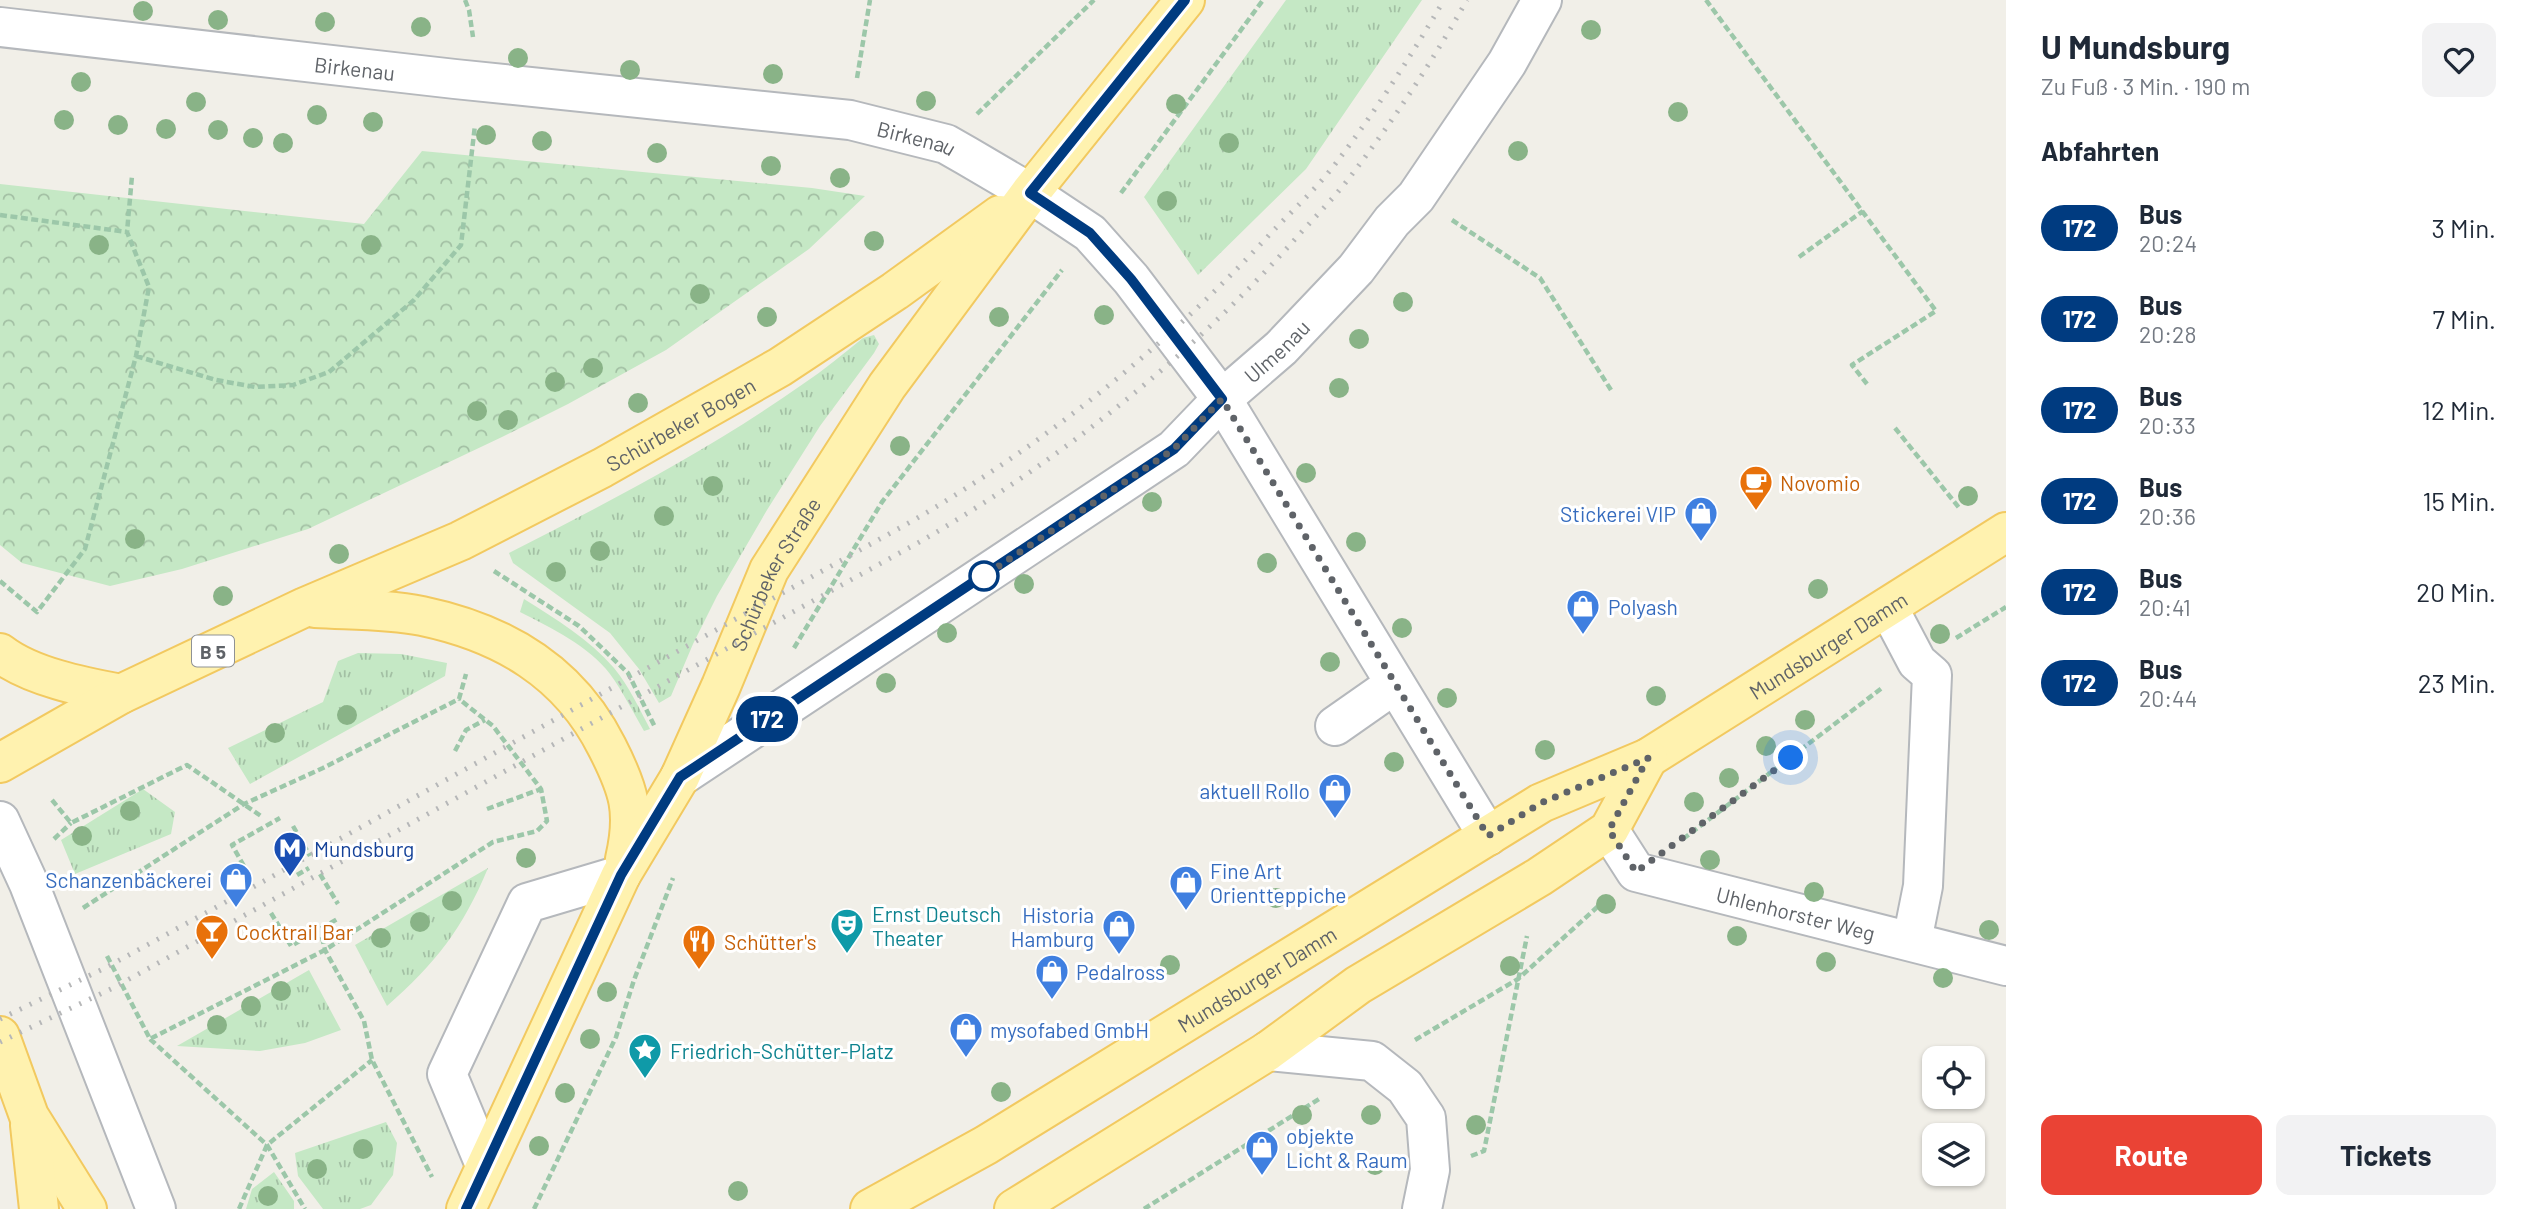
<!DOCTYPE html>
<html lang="de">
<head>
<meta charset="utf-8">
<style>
	body { margin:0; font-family:Barlow,sans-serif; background:#f2f2f3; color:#1f2937; height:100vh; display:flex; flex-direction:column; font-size:26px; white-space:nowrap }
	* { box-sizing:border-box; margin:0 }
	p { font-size:23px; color:#747a83 }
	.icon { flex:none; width:38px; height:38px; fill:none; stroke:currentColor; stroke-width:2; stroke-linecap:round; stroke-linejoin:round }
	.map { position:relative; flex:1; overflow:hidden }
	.panel { display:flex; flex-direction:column; background:#fff; width:525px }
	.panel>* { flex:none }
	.badge { padding:0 14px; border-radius:23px; font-size:24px; line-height:46px }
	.controls { position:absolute; left:1922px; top:1046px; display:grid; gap:14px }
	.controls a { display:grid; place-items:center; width:63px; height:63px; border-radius:14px; background:#fff; box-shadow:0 2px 5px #0004; font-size:35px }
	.you { position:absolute; width:35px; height:35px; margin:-18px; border:5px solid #fff; border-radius:50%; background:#1a73e8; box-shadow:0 0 0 10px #1a73e833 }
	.map>.badge { position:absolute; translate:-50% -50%; box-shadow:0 0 0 4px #fff }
	h2 { padding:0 35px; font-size:26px; line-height:63px }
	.round { display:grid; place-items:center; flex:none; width:74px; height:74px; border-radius:14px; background:#f2f2f3 }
	.summary { display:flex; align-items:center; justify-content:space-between; height:119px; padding:0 35px }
	h1 { font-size:33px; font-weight:700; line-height:52px }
	.button { display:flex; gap:14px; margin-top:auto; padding:14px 35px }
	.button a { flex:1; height:80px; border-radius:14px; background:#ea4335; color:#fff; font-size:28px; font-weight:700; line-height:80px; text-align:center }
	.button a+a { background:#f2f2f3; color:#1f2937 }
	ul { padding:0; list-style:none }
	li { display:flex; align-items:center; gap:21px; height:91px; padding:0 35px }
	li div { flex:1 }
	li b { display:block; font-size:26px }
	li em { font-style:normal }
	li .badge { min-width:77px; font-weight:700; text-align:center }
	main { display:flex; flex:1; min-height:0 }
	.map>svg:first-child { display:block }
	.grass { fill:url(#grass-tufts) }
	.forest { fill:url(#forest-crowns) }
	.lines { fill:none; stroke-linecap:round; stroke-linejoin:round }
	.minor-casing { stroke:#b5b8bc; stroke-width:42 }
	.major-casing { stroke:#f2c960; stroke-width:42 }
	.path { stroke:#9cc7a9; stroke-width:4.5; stroke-dasharray:7 3.5; stroke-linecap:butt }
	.minor { stroke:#fff; stroke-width:38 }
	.major { stroke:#fff2af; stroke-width:38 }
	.rail { stroke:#b6b7b8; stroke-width:5; stroke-dasharray:2 9; stroke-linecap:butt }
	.tree { fill:#89b387 }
	.line-casing { stroke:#fff; stroke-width:16 }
	.line { stroke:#003b80; stroke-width:10 }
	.walk { stroke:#5f6368; stroke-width:7; stroke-dasharray:0 12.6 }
	.stop-dot { fill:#fff; stroke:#003b80; stroke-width:3.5 }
	.labels { text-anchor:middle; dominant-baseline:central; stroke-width:6; stroke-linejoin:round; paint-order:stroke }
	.shield { fill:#fff; stroke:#8f9295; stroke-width:2 }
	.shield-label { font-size:19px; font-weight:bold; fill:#5f6368 }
	.street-label { font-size:21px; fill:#5f6368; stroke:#fff }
	.food-label { font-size:21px; fill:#c56008; stroke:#fff; text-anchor:start }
	.shop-label { font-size:21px; fill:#366cbe; stroke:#fff; text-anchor:start }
	.transit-label { font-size:21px; fill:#164399; stroke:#fff; text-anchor:start }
	.culture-label { font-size:21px; fill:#0d838f; stroke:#fff; text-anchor:start }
</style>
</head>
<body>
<main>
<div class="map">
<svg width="2006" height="1209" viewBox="0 0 2006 1209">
	<defs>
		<pattern id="grass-tufts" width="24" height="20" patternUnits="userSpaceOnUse" patternTransform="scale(1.75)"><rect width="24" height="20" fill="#c5e8c5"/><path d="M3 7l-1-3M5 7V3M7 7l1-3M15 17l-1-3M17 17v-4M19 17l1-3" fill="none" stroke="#a3c0a4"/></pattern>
		<pattern id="forest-crowns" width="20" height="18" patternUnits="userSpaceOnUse" patternTransform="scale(1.75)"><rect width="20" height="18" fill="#c5e8c5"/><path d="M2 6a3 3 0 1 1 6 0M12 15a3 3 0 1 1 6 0" fill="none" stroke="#a3c0a4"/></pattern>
	</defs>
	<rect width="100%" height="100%" fill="#f1efe8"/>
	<path class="grass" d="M1286,0h136l-116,169 -108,106 -54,-78z
		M874,335l5,9 -5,9 -54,73 -53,84 -50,86 -24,48 -22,52 -12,7 -20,-34 -29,-36 -97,-70 -4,-10c100,-51 202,-104 294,-169 21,-14 40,-30 60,-46z
		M524,599c32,20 65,40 90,69 15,18 25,40 36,61l-6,2c-11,-19 -21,-39 -34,-57 -21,-28 -59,-46 -90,-62z
		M358,653l43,1 46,9 -2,13 -195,108 -22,-36 95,-46 15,-41z
		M143,789l32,23 -4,22 -96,40 -14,-34z
		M488,868c-25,60 -52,95 -101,138l-32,-61z
		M309,970l32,60 -36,13 -45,8 -83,-5z
		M386,1122l11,21 -4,32 -22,30 -11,4h-37l-25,-33 -3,-23z
		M274,1172l20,29v8h-48l6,-20z"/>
	<path class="forest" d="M422,151l390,37 53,8 -56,53 -143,101 -98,54 -66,33 -194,92 -126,40 -72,17 -88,-23 -22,-18v-361l364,40z"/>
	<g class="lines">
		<defs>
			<g id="minor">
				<path id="s1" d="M0,27l455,52 395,41 96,24 21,12 63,37 60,40 41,46 91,120 266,437"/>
				<path d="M1888,607l29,55 15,13 -9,211 -11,55"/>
				<path d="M1335,726l60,-42"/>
				<path id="s2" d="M680,777l494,-328 48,-50 59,-51 75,-79 36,-48 24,-24 91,-134 35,-63"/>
				<path d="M0,821l29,63 127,325"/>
				<path id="s3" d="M1609,830l27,42 370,94"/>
				<path d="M1268,1051l104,10 33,26 21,31 4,52 -8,39"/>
				<path d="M485,1165l-38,-91 80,-171 94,-28"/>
			</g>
			<g id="major">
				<path d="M315,608c35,2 73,1 107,8 81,17 147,55 185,131 22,43 29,65 18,112"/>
				<path d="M0,653c31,24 84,34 121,41"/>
				<path id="s4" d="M0,763l121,-69 184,-87 155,-66 142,-73 178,-101 115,-76 105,-76"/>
				<path d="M0,1036l29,80 58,93"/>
				<path d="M30,1125l9,84"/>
				<path id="s5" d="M466,1209l155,-334 59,-98 41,-91 48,-116 118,-184 143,-193 155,-193"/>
				<path id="s6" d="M870,1209l116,-64 555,-342 107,-45 358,-226"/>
				<path d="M1014,1209l254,-158 90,-66 181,-108 70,-47 39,-72"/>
			</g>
		</defs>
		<use href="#minor" class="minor-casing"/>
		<use href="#major" class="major-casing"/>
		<path class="path" d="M465,0l4,10 4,27
			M1706,0l230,311 -84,54 15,19
			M857,78l13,-78
			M977,114l117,-114
			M1121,193l142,-193
			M0,215l127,17
			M1452,220l88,58 71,112
			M1799,257l64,-46
			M136,356l80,24 39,7 38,-2 36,-13 85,-72 47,-55 14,-120
			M1895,428l65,81
			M494,571l85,55 49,47 27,54
			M0,581l37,31 48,-63 51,-193 13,-69 -22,-55 5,-56
			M1956,638l50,-31
			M794,648l88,-146 180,-232
			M455,751l11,-21 19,-10
			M52,800l19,23 116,-58 74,51
			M487,809l54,-20
			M293,826l17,30
			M54,839l17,-16
			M1683,839l199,-151
			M320,874l18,30
			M249,875l-17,-30 48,-27
			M297,875l12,-7
			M83,908l161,-104 79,-36 136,-69 7,-25
			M271,913l20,33 48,-28
			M322,937l3,13 39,71 8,39 60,117
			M107,956l43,83 175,-89 168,-108 44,-11 10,-10 -6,-32 -48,-63 -34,-27
			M150,1039l117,106 38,64
			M1415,1040l103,-61 87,-79
			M1471,1156l13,-5 43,-215
			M239,1209l28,-64 105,-85
			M534,1209l82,-172 18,-57 39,-102
			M1144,1209l175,-110"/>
		<use href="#minor" class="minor"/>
		<use href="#major" class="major"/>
		<path class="rail" d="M0,1019l105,-51 150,-82 659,-366c133,-78 252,-173 357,-287 22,-23 46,-45 65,-70 39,-51 75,-107 108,-163
			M0,1042l113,-54 810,-448c139,-81 267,-183 374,-303 18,-20 37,-39 53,-60 43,-56 82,-115 117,-177"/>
	</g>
	<g class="tree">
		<circle cx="143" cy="11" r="10"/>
		<circle cx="218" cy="20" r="10"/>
		<circle cx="325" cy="22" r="10"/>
		<circle cx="421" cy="27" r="10"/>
		<circle cx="1591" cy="30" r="10"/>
		<circle cx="518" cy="58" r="10"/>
		<circle cx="630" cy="70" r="10"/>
		<circle cx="773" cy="74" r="10"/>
		<circle cx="81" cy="82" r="10"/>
		<circle cx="926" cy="101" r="10"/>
		<circle cx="196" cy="102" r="10"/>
		<circle cx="1176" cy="104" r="10"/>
		<circle cx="1678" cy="112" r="10"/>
		<circle cx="317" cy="115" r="10"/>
		<circle cx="64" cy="120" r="10"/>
		<circle cx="373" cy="122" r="10"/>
		<circle cx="118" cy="125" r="10"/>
		<circle cx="166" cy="129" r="10"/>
		<circle cx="218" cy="130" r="10"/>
		<circle cx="486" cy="135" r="10"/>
		<circle cx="253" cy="138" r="10"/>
		<circle cx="542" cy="141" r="10"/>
		<circle cx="283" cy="143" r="10"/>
		<circle cx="1229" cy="143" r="10"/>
		<circle cx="1518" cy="151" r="10"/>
		<circle cx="657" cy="153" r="10"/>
		<circle cx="771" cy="166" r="10"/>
		<circle cx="840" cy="178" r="10"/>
		<circle cx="1167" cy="201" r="10"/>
		<circle cx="874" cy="241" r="10"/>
		<circle cx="99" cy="245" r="10"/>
		<circle cx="371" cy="245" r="10"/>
		<circle cx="700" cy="294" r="10"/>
		<circle cx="1403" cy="302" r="10"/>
		<circle cx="1104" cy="315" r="10"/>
		<circle cx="767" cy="317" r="10"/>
		<circle cx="999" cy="317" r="10"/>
		<circle cx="1359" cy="339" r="10"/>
		<circle cx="593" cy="368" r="10"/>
		<circle cx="555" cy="382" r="10"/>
		<circle cx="1339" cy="388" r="10"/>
		<circle cx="638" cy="403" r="10"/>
		<circle cx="477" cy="411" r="10"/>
		<circle cx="508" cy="420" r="10"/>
		<circle cx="900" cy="446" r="10"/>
		<circle cx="1306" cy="473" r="10"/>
		<circle cx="713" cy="486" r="10"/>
		<circle cx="1968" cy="496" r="10"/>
		<circle cx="1152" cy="502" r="10"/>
		<circle cx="664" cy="516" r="10"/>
		<circle cx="135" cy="539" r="10"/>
		<circle cx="1356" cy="542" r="10"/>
		<circle cx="600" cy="551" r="10"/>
		<circle cx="339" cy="554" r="10"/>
		<circle cx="1267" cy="563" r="10"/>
		<circle cx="556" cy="572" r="10"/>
		<circle cx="1024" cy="584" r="10"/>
		<circle cx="1818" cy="589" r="10"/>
		<circle cx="223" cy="596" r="10"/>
		<circle cx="1402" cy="628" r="10"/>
		<circle cx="947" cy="633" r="10"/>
		<circle cx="1940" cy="634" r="10"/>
		<circle cx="1330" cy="662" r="10"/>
		<circle cx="886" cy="683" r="10"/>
		<circle cx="1656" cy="696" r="10"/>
		<circle cx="1447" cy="698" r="10"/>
		<circle cx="347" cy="715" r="10"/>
		<circle cx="1805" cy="720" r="10"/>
		<circle cx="275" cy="733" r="10"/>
		<circle cx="1766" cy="746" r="10"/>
		<circle cx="1545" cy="750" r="10"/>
		<circle cx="1394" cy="762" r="10"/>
		<circle cx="1729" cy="778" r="10"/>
		<circle cx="1694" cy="802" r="10"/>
		<circle cx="130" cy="811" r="10"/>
		<circle cx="82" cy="836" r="10"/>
		<circle cx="526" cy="858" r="10"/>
		<circle cx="1710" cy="860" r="10"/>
		<circle cx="1814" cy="892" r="10"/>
		<circle cx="1276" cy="898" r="10"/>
		<circle cx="452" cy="901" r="10"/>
		<circle cx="1606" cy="904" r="10"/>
		<circle cx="420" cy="922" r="10"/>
		<circle cx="1989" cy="930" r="10"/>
		<circle cx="1737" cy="936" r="10"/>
		<circle cx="381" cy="938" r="10"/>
		<circle cx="1826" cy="962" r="10"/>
		<circle cx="1170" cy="965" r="10"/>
		<circle cx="1510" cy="966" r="10"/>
		<circle cx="1943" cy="978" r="10"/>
		<circle cx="281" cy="991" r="10"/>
		<circle cx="607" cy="992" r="10"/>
		<circle cx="251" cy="1006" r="10"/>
		<circle cx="217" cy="1025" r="10"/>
		<circle cx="590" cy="1039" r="10"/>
		<circle cx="1001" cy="1092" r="10"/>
		<circle cx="565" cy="1093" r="10"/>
		<circle cx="1302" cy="1115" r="10"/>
		<circle cx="1371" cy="1115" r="10"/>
		<circle cx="1476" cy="1125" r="10"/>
		<circle cx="539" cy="1146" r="10"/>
		<circle cx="363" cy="1149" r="10"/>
		<circle cx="1375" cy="1165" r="10"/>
		<circle cx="317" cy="1169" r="10"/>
		<circle cx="738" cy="1191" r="10"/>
		<circle cx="268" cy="1196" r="10"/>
	</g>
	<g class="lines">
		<defs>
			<path id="line" d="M466,1209l155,-334 59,-98 494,-328 48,-50 -91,-120 -41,-46 -60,-40 155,-193"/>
		</defs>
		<use href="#line" class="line-casing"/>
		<use href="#line" class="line"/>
		<path class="walk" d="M984,576l-3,2 193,-129 48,-50 266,437 53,-33 107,-45 -39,72 27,42 155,-114"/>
	</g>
	<defs>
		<symbol id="cafe-pin" viewBox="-11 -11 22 30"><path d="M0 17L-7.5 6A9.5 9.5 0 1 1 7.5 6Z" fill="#e8710a" stroke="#fff"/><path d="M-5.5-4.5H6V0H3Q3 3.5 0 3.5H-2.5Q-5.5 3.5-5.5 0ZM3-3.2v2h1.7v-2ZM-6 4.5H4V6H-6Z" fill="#fff"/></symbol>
		<symbol id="shop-pin" viewBox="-11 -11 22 30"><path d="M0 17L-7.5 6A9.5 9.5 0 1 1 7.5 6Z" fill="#3f7fe0" stroke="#fff"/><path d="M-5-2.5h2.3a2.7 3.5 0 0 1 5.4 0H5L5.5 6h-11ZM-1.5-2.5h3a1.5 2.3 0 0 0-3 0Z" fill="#fff"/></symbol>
		<symbol id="metro-pin" viewBox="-11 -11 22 30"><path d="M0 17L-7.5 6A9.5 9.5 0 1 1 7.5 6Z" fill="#1a4fb4" stroke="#fff"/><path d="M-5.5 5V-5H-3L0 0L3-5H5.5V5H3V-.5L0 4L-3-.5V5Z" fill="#fff"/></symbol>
		<symbol id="theatre-pin" viewBox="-11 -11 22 30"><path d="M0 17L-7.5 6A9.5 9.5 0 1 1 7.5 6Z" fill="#0f9aa8" stroke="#fff"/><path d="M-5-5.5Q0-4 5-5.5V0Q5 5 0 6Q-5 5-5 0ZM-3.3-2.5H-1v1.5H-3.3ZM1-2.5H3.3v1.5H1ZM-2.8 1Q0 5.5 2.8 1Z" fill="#fff"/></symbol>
		<symbol id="bar-pin" viewBox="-11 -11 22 30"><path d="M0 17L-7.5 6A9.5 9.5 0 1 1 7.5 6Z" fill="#e8710a" stroke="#fff"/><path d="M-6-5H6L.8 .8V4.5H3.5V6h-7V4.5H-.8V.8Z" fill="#fff"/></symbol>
		<symbol id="restaurant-pin" viewBox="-11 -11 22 30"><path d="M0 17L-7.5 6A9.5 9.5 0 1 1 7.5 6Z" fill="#e8710a" stroke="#fff"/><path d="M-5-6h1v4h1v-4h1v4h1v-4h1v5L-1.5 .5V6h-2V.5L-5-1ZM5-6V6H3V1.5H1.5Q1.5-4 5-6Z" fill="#fff"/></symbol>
		<symbol id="sight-pin" viewBox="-11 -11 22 30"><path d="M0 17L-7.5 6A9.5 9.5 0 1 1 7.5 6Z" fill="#0f9aa8" stroke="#fff"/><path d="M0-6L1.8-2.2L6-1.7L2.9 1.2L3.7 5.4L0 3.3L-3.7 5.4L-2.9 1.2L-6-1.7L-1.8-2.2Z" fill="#fff"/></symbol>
	</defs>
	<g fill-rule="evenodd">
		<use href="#cafe-pin" x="1737" y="463" width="38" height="52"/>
		<use href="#shop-pin" x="1682" y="494" width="38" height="52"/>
		<use href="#shop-pin" x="1564" y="587" width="38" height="52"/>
		<use href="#shop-pin" x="1316" y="771" width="38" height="52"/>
		<use href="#metro-pin" x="271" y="829" width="38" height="52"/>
		<use href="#shop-pin" x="217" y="860" width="38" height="52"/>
		<use href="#shop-pin" x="1167" y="863" width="38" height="52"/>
		<use href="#theatre-pin" x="828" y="906" width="38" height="52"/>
		<use href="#shop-pin" x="1100" y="907" width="38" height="52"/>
		<use href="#bar-pin" x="193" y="912" width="38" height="52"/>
		<use href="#restaurant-pin" x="680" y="922" width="38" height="52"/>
		<use href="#shop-pin" x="1033" y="952" width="38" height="52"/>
		<use href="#shop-pin" x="947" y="1010" width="38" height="52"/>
		<use href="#sight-pin" x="626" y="1031" width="38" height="52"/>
		<use href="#shop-pin" x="1243" y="1128" width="38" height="52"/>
	</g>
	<circle class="stop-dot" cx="984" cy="576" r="14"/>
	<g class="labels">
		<rect class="shield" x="192" y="635.5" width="42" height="31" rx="5"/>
		<g class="shield-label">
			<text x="213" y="651">B 5</text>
		</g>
		<g class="street-label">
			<text stroke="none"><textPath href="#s1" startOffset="357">Birkenau</textPath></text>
			<text stroke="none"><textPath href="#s1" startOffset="924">Birkenau</textPath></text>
			<text stroke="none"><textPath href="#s2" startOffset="735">Ulmenau</textPath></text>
			<text stroke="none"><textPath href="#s4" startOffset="761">Schürbeker Bogen</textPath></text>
			<text stroke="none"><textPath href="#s5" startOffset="707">Schürbeker Straße</textPath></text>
			<text stroke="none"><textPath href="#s6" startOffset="1113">Mundsburger Damm</textPath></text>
			<text stroke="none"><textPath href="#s3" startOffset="215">Uhlenhorster Weg</textPath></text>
			<text stroke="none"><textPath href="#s6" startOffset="450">Mundsburger Damm</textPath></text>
		</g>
		<g class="food-label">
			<text x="1780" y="482">Novomio</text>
			<text x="236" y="931">Cocktrail Bar</text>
			<text x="724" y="941">Schütter's</text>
		</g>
		<g class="shop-label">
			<text x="1676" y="513" text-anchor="end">Stickerei VIP</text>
			<text x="1608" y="606">Polyash</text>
			<text x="1310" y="790" text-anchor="end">aktuell Rollo</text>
			<text x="1210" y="870">Fine Art<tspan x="1210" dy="24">Orientteppiche</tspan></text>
			<text x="212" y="879" text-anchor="end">Schanzenbäckerei</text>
			<text x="1094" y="914" text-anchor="end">Historia<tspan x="1094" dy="24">Hamburg</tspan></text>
			<text x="1076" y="971">Pedalross</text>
			<text x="990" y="1029">mysofabed GmbH</text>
			<text x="1286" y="1135">objekte<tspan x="1286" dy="24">Licht &amp; Raum</tspan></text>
		</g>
		<g class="transit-label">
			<text x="314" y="848">Mundsburg</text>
		</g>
		<g class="culture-label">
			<text x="872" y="913">Ernst Deutsch<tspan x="872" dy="24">Theater</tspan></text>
			<text x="670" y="1050">Friedrich-Schütter-Platz</text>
		</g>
	</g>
</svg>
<div class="controls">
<a><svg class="icon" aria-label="locate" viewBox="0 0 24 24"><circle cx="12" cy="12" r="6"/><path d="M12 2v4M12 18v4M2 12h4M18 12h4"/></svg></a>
<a><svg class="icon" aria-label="layers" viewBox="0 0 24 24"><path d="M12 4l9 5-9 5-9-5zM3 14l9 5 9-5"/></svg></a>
</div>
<div class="you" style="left:1791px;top:758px"></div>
<b class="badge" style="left:767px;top:719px;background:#003b80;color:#fff">172</b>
</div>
<section class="panel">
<div class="summary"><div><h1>U Mundsburg</h1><p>Zu Fuß · 3 Min. · 190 m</p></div><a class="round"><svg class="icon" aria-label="heart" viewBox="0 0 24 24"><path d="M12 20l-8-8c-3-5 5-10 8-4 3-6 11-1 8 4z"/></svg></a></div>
<h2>Abfahrten</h2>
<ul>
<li><span class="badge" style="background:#003b80;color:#fff">172</span><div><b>Bus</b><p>20:24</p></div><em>3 Min.</em></li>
<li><span class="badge" style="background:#003b80;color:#fff">172</span><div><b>Bus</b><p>20:28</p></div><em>7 Min.</em></li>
<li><span class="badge" style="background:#003b80;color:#fff">172</span><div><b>Bus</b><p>20:33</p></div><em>12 Min.</em></li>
<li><span class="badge" style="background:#003b80;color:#fff">172</span><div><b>Bus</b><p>20:36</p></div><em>15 Min.</em></li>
<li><span class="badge" style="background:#003b80;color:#fff">172</span><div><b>Bus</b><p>20:41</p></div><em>20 Min.</em></li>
<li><span class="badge" style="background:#003b80;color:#fff">172</span><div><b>Bus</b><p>20:44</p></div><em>23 Min.</em></li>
</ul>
<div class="button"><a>Route</a><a>Tickets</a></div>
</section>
</main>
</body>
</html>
